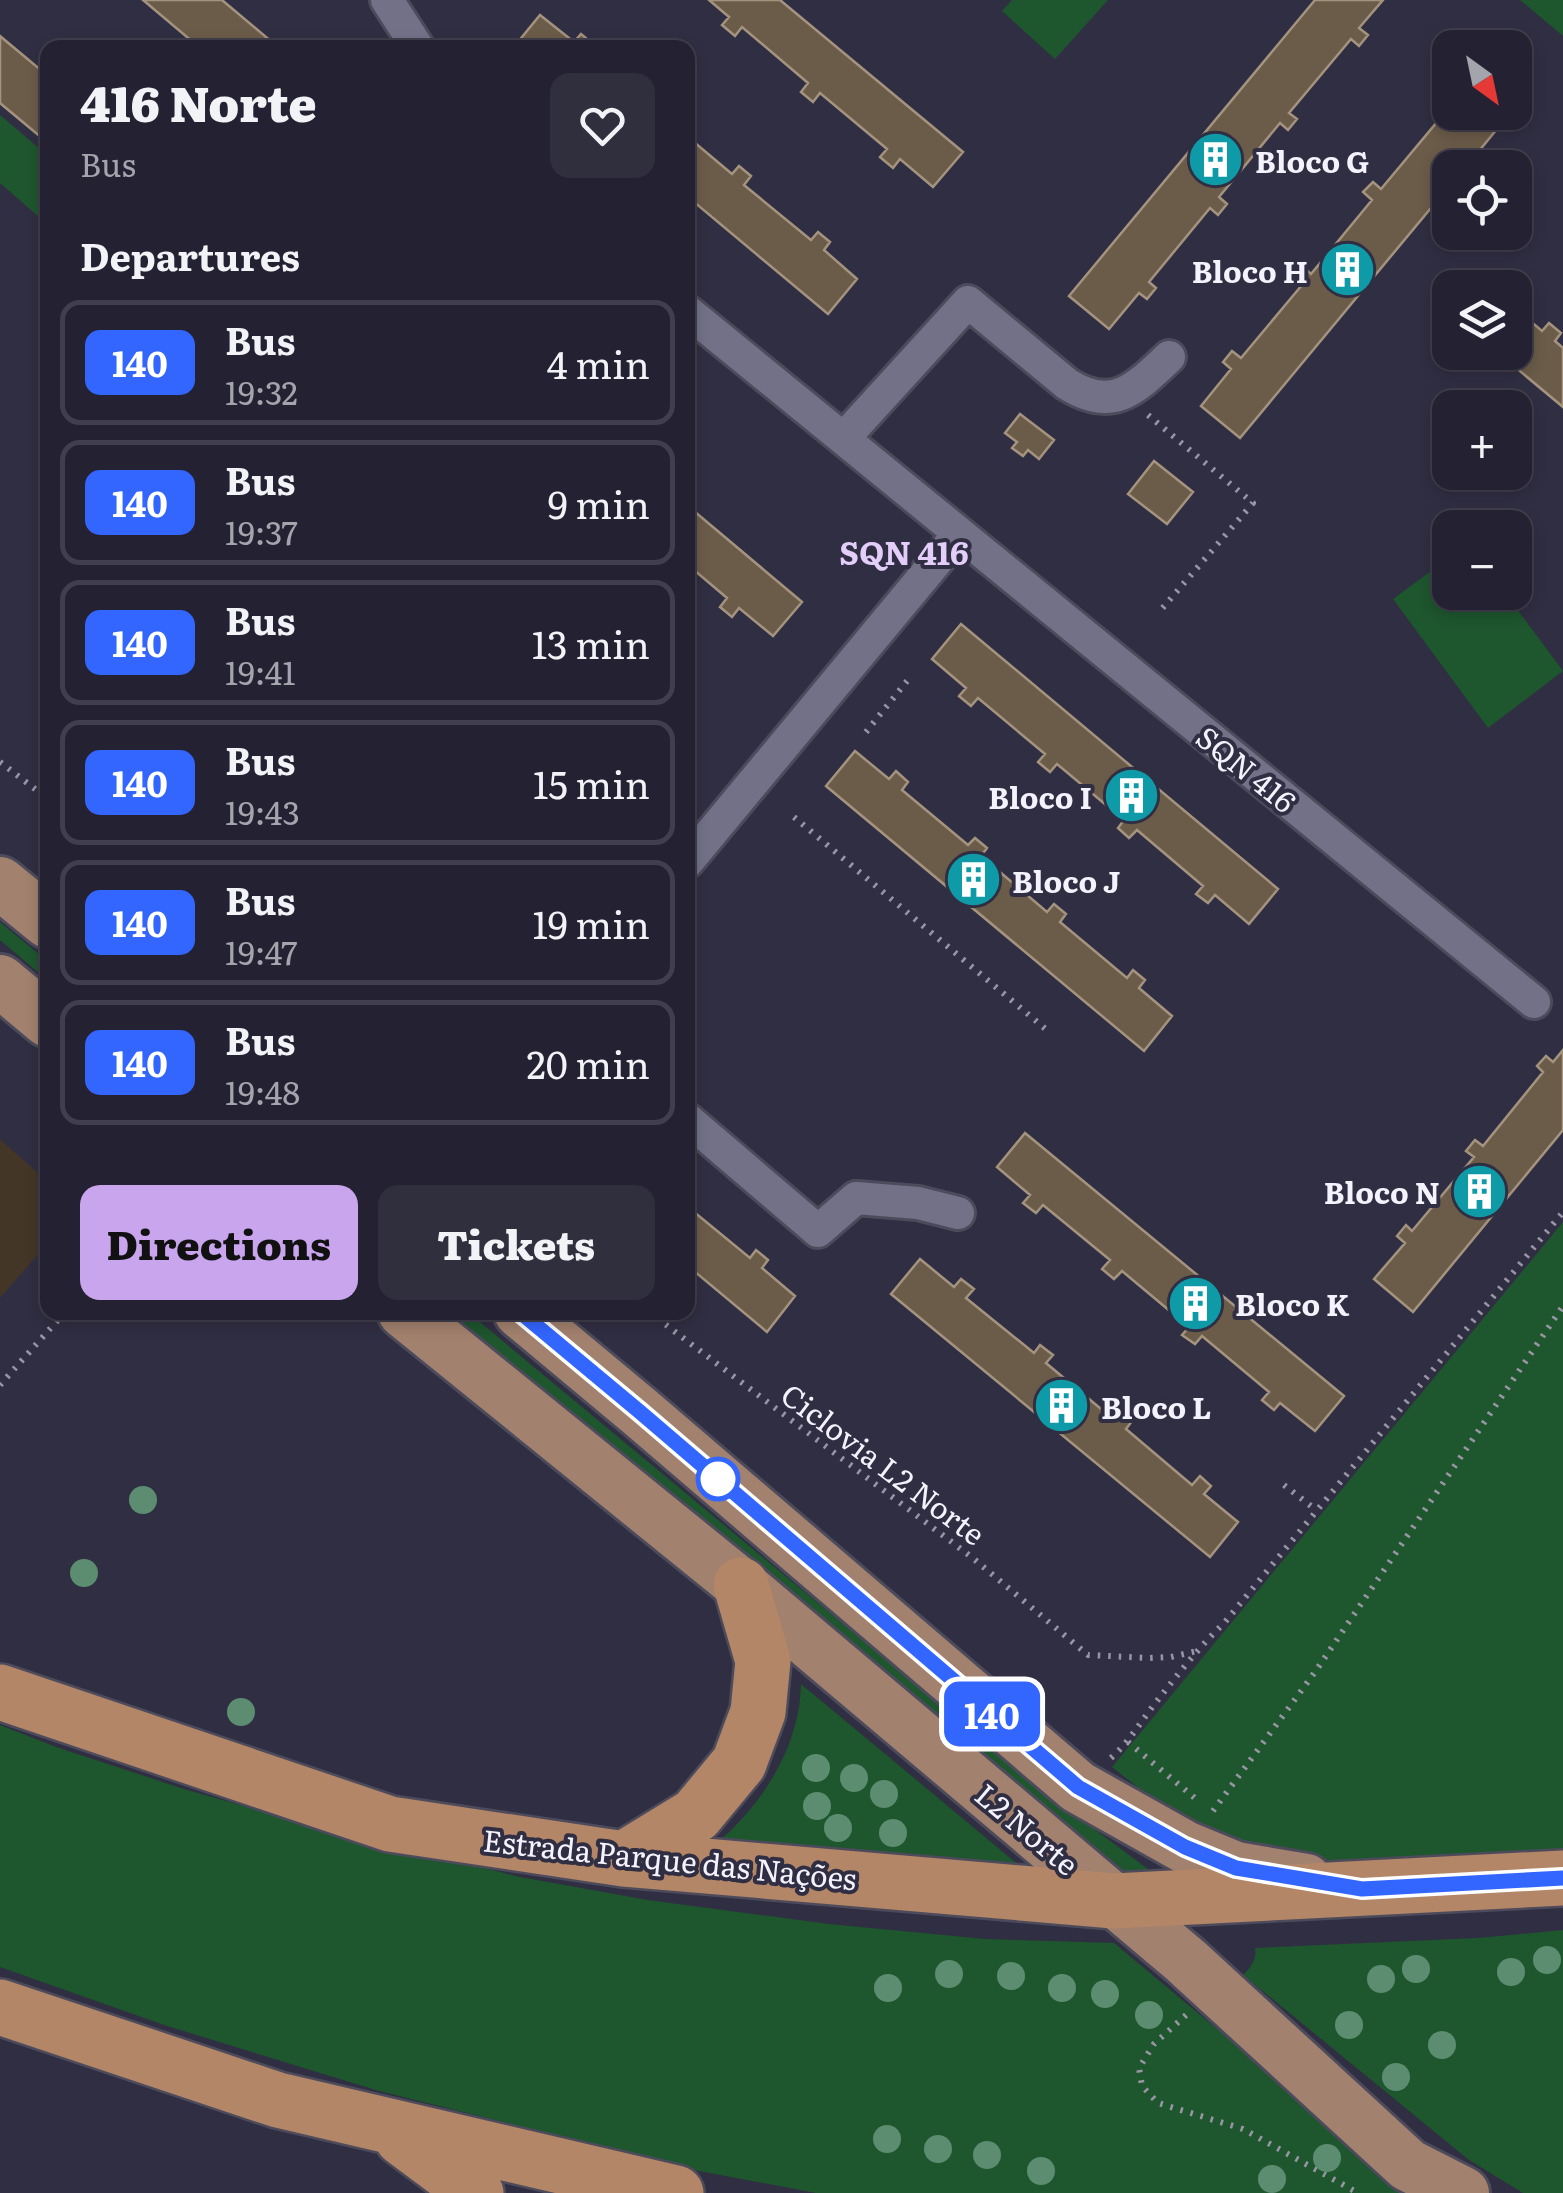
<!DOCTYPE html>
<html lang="en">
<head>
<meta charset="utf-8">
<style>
	body { margin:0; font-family:Literata,serif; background:#302f3e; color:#f1f3f6; height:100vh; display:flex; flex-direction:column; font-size:38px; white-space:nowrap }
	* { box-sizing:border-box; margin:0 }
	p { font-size:32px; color:#a3a4ac }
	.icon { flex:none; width:55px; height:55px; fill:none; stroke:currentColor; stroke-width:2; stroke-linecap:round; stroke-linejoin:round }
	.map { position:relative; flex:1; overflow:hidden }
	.details { position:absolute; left:40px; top:40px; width:655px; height:1280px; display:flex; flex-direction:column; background:#242232; border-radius:20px; box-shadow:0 5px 15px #0003,0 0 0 2px #413f4d }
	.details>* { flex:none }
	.badge { padding:0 20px; border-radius:15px; font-size:35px; line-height:65px }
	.needle { width:65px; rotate:147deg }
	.buttons { position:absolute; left:1432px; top:30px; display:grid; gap:20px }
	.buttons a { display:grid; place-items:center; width:100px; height:100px; border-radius:20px; background:#242232; box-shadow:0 5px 15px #0003,0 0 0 2px #413f4d; font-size:50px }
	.map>.badge { position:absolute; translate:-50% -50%; box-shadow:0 0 0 5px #fff }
	h2 { padding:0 40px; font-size:38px; line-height:90px }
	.round { display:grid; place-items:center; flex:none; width:105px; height:105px; border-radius:20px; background:#302f3e }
	.overview { display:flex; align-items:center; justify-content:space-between; height:170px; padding:0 40px }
	h1 { font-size:48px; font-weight:800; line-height:75px }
	.action { display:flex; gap:20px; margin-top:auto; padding:20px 40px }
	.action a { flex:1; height:115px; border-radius:20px; background:#c9a5ee; color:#111; font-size:40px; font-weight:800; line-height:115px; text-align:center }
	.action a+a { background:#302f3e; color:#f1f3f6 }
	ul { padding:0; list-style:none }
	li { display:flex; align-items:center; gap:30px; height:125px; margin:0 20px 15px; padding:0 20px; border:5px solid #413f4d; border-radius:20px }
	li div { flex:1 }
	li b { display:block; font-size:38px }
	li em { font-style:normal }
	li .badge { min-width:110px; font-weight:700; text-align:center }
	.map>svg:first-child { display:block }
	.education { fill:#433627 }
	.green { fill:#1e562e }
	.building { fill:#6b5c49; stroke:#a4937e; stroke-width:2.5 }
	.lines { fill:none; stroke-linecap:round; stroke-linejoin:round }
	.minor-casing { stroke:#4d4b5b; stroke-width:38 }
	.primary-casing { stroke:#4d4b5b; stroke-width:58 }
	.trunk-casing { stroke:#4d4b5b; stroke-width:60 }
	.path { stroke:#9896a5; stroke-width:6; stroke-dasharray:2.5 8; stroke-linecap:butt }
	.minor { stroke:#727188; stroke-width:32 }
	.primary { stroke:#a2816e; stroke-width:52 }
	.trunk { stroke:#b28666; stroke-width:55 }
	.tree { fill:#5d8d70 }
	.line-casing { stroke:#fff; stroke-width:22 }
	.line { stroke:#36f; stroke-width:15 }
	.stop-dot { fill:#fff; stroke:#36f; stroke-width:5 }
	.labels { text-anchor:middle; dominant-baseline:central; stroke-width:8; stroke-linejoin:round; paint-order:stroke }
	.poi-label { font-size:30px; font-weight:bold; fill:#f3f2fd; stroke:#302e42; text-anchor:start }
	.street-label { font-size:30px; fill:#f3f2fd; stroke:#302e42 }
	.neighbourhood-label { font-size:32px; font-weight:bold; fill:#e2cef8; stroke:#302e42 }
</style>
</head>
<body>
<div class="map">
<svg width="1563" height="2193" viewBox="0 0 1563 2193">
	<rect width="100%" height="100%" fill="#302e42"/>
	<path class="education" d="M0,1139l47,42 1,62 -48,55z"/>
	<path class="green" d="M1012,0h96l-53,59 -53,-48z
		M1520,0h43v36z
		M0,115l47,40v69l-47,-41z
		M1450,557v35l55,1 58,78 -75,57 -95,-129z
		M0,922l47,39v19l-47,-40z
		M1563,1222v645l-176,-7 -92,3 -39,-8 -87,-43 -57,-45z
		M448,1313h21l586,487 97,72 -15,15z
		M801,1684l237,197 -320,-39c45,-38 82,-97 83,-158z
		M0,1725l56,22 128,42 102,29 234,59 128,23 181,24 156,15 129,4 300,250h-598l-122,-23 -315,-79 -215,-66 -164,-58z
		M1563,1930v263h-40l-54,-33 -226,-185c8,-8 14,-16 12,-27l223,-10z"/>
	<path class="building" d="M143,0h79l57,48h-79z
		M709,0h71l183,152 -30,35 -33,-28 -7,9 -13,-11 7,-8 -67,-56 -7,9 -12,-10 7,-9 -66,-56 -7,9 -13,-11 7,-8z
		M1315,0h68l-24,28 9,7 -9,11 -8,-7 -62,74 8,6 -9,11 -8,-7 -61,74 8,7 -9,11 -8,-7 -61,74 7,6 -9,11 -8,-6 -30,36 -40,-33z
		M540,15l34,27 7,-8 12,10 -2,4h-78z
		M0,36l48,40v67l-48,-40z
		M1443,97l7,6v9h61l-46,56h-15v17l-210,253 -39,-32 30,-37 -8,-7 9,-11 9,7 61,-73 -9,-8 9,-11 9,8 61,-74 -9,-8 10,-10 8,7 61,-73 -8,-8z
		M688,137l44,37 7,-8 12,10 -7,9 67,55 7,-8 12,10 -6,8 33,29 -29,35 -140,-117z
		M1515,308l27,23 7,-8 12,10 -6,8 8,7v59l-66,-55h18z
		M1020,414l34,26 -15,19 -11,-9 -5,6 -11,-8 5,-6 -12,-9z
		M1154,461l39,31 -26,32 -39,-30z
		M688,506l114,96 -29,34 -34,-28 -7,9 -12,-10 7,-9 -39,-33z
		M961,624l317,265 -29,35 -34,-29 -7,8 -12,-9 7,-8 -66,-56 -8,8 -11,-10 6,-8 -67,-56 -7,8 -12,-10 7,-8 -67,-56 -7,8 -12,-10 7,-8 -34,-29z
		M855,751l34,28 7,-8 12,11 -6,8 66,55 7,-7 12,10 -6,8 66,56 7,-8 12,10 -6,8 67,56 6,-8 12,10 -6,8 33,28 -28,35 -318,-265z
		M1563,1050v80l-150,182 -39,-33 31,-36 -8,-7 9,-11 6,6 62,-74 -8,-6 9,-11 8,6 60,-74 -6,-6 9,-10 7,6z
		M1025,1133l319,263 -29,35 -35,-28 -6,7 -12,-10 7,-8 -67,-56 -7,8 -13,-9 7,-8 -67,-56 -8,8 -12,-10 8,-9 -67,-55 -7,8 -13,-10 7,-8 -33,-28z
		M688,1207l62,51 6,-8 12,10 -6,8 33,28 -28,36 -79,-66z
		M920,1259l34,28 7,-8 13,10 -8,9 68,55 6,-8 13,10 -7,8 67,56 7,-8 12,10 -6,8 66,56 8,-9 11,10 -7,8 34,28 -28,35 -319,-263z"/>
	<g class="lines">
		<defs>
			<path id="minor" d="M387,0l31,48
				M688,312l846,690
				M844,438l124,-136 99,82c46,29 68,5 102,-27
				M688,861l271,-327
				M688,1120l130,111 38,-33 62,5 40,10"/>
			<path id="primary" d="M0,883l48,39
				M0,981l48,40
				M404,1312l337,273 445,376 222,204 55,28
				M520,1312l120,100 438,375 107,60 51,21 70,12"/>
			<path id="trunk" d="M0,1692l390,132 234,35 490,42 449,-23
				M624,1859l72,-44 43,-52 19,-51 5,-51 -22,-76
				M0,2007l278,93 398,93
				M402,2138l74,55"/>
		</defs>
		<use href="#minor" class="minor-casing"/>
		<use href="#primary" class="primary-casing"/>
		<use href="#trunk" class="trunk-casing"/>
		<path class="path" d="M1148,415l105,88 -93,108
			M866,732l41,-51
			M0,762l48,37
			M794,817l254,214
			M649,1312l325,247 114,96 61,3 22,-1 26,-6
			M0,1385l65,-73
			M1284,1485l32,25
			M1128,1742l68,57
			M1111,1758c19,-17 30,-37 46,-57 21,-27 43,-55 68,-79l338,-410
			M1213,1811l102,-139 248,-366
			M1186,2015l-32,29 -15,24 3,18 16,17 85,26 115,64"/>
		<use href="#minor" class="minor"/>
		<use href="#primary" class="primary"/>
		<use href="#trunk" class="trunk"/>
	</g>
	<g class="tree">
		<circle cx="143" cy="1500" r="14"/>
		<circle cx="84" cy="1573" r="14"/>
		<circle cx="241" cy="1712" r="14"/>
		<circle cx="816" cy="1768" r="14"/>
		<circle cx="854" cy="1778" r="14"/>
		<circle cx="884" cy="1794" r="14"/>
		<circle cx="817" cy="1806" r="14"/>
		<circle cx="838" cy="1828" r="14"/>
		<circle cx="893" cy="1833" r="14"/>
		<circle cx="1547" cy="1960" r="14"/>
		<circle cx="1416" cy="1969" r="14"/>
		<circle cx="1511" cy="1972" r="14"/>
		<circle cx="949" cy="1974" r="14"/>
		<circle cx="1011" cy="1976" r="14"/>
		<circle cx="1381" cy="1979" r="14"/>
		<circle cx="888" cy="1988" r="14"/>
		<circle cx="1062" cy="1988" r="14"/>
		<circle cx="1105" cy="1994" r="14"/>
		<circle cx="1149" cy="2015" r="14"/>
		<circle cx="1349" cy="2025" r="14"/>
		<circle cx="1442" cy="2045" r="14"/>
		<circle cx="1396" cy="2077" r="14"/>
		<circle cx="887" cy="2139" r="14"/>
		<circle cx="938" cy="2149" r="14"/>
		<circle cx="987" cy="2155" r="14"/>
		<circle cx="1327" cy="2158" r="14"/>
		<circle cx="1041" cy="2171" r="14"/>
		<circle cx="1272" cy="2179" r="14"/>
	</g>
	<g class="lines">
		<defs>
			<path id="line" d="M520,1312l120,100 438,375 107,60 51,21 126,21 201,-11"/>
		</defs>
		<use href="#line" class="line-casing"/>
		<use href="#line" class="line"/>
	</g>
	<defs>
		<symbol id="building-disc" viewBox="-11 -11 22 22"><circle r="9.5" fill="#0f9aa8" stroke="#302e42"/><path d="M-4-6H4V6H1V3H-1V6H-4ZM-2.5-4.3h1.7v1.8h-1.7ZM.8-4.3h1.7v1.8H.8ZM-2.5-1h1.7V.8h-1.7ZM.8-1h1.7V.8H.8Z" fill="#fff"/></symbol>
	</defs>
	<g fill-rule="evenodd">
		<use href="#building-disc" x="1184" y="128" width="63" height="63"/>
		<use href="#building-disc" x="1316" y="238" width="63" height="63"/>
		<use href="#building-disc" x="1100" y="764" width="63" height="63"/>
		<use href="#building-disc" x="942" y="848" width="63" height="63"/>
		<use href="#building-disc" x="1448" y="1160" width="63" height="63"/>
		<use href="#building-disc" x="1164" y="1272" width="63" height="63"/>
		<use href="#building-disc" x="1030" y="1374" width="63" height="63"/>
	</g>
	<circle class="stop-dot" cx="718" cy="1479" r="20"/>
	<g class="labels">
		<g class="poi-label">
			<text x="1255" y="160">Bloco G</text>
			<text x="1308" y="270" text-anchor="end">Bloco H</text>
			<text x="1092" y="796" text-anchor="end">Bloco I</text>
			<text x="1012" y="880">Bloco J</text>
			<text x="1440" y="1191" text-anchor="end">Bloco N</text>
			<text x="1235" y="1303">Bloco K</text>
			<text x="1101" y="1406">Bloco L</text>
		</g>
		<g class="street-label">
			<text transform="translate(1247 768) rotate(39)">SQN 416</text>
			<text transform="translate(884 1463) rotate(37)">Ciclovia L2 Norte</text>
			<text transform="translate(1028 1828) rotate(40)">L2 Norte</text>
			<text transform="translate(670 1858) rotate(6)">Estrada Parque das Nações</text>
		</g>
		<g class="neighbourhood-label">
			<text x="904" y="551">SQN 416</text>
		</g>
	</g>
</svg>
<div class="buttons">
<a><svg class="needle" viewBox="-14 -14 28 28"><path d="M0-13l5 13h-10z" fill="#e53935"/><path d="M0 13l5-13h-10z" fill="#a3a4ac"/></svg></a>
<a><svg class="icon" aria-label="locate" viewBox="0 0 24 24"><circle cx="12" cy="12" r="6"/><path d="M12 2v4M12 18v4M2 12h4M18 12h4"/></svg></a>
<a><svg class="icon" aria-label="layers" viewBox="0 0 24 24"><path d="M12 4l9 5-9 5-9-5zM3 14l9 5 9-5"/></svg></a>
<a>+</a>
<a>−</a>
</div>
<b class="badge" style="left:992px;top:1714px;background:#36f;color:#fff">140</b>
<section class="details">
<div class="overview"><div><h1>416 Norte</h1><p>Bus</p></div><a class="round"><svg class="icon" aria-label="heart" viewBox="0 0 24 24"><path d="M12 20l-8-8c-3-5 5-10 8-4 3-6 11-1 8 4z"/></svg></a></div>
<h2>Departures</h2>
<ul>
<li><span class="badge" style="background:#36f;color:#fff">140</span><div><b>Bus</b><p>19:32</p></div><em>4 min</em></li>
<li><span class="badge" style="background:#36f;color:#fff">140</span><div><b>Bus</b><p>19:37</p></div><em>9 min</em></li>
<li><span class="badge" style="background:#36f;color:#fff">140</span><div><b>Bus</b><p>19:41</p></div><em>13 min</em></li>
<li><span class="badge" style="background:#36f;color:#fff">140</span><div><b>Bus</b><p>19:43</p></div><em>15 min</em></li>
<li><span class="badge" style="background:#36f;color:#fff">140</span><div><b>Bus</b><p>19:47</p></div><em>19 min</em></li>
<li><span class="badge" style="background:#36f;color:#fff">140</span><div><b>Bus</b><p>19:48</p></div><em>20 min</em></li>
</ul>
<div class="action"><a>Directions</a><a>Tickets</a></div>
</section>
</div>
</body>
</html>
